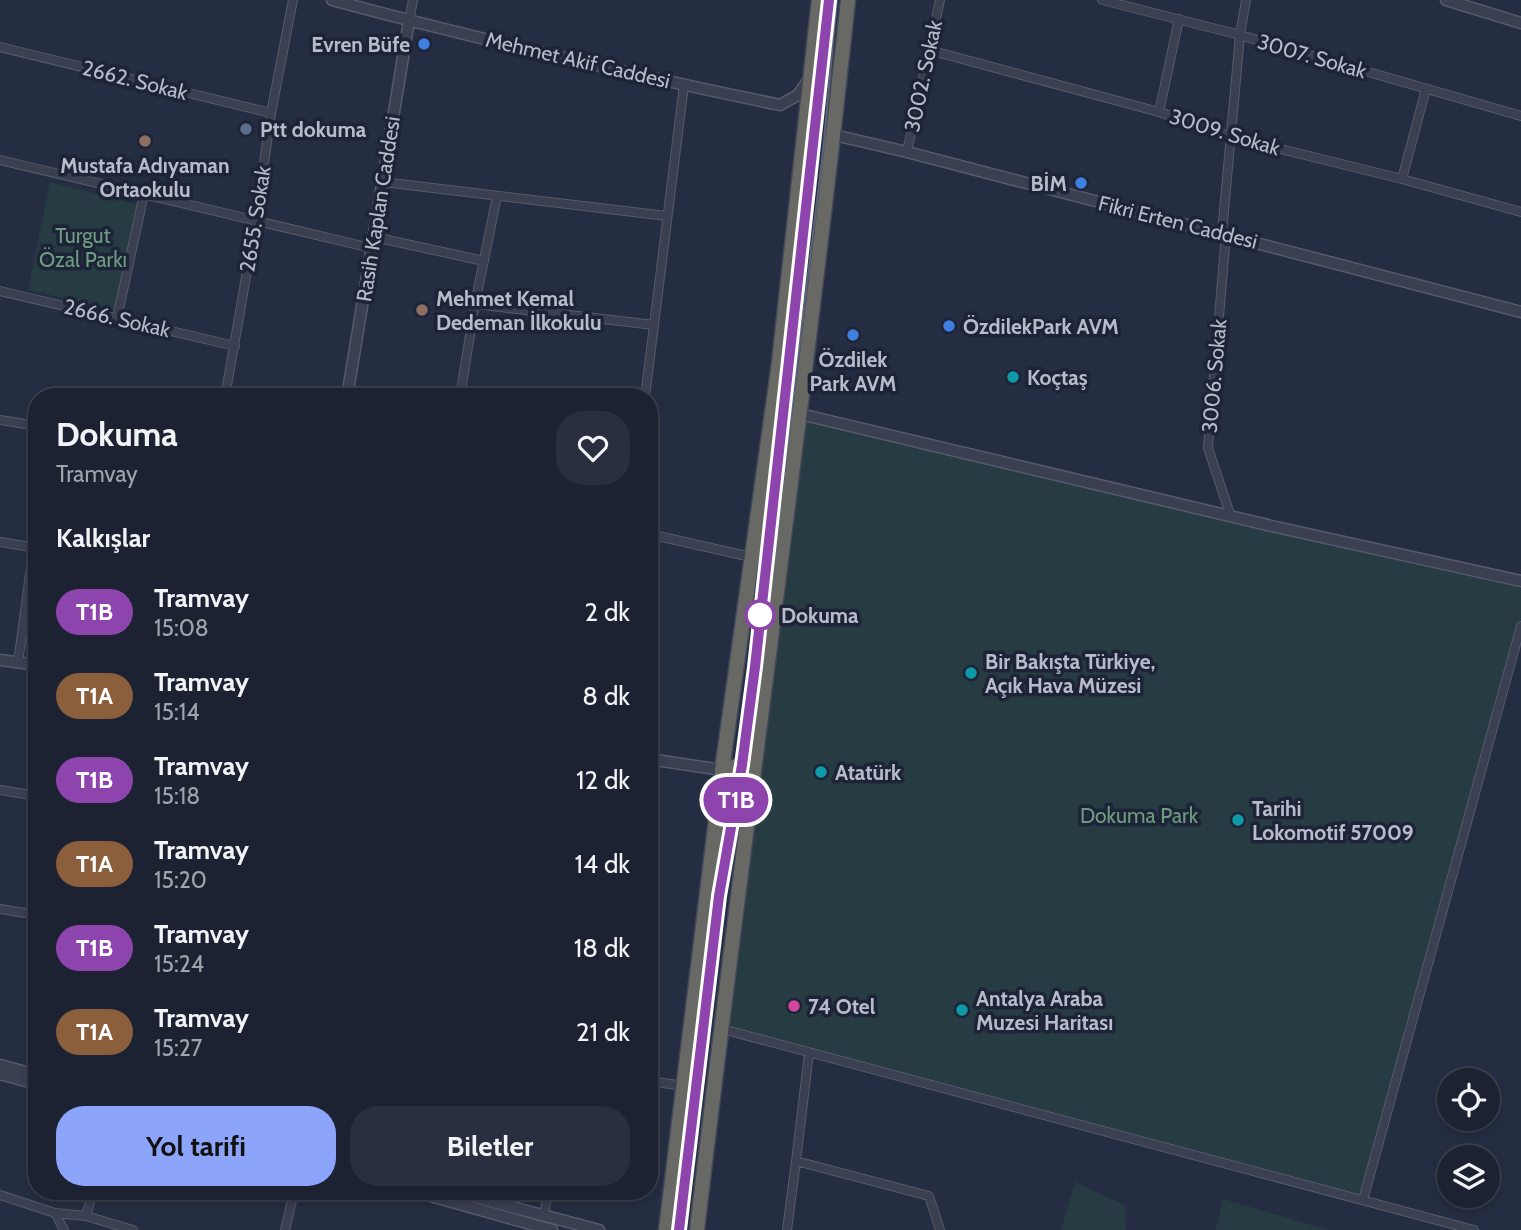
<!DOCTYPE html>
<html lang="tr">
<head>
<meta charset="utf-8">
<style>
	body { margin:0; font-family:Cabin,sans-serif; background:#292f3e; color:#f1f3f6; height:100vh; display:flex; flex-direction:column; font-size:26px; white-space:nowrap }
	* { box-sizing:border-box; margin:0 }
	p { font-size:23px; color:#a0a4ac }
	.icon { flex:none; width:38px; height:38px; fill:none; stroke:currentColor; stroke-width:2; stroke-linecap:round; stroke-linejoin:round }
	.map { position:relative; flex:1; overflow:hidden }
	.panel { position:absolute; left:28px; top:388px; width:630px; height:812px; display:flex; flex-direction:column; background:#1c2232; border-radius:28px; box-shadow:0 4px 10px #0003,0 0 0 2px #3a3f4d }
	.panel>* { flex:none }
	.badge { padding:0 14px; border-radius:23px; font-size:24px; line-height:46px }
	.buttons { position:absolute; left:1437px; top:1068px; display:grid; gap:14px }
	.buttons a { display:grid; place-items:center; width:63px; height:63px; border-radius:50%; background:#1c2232; box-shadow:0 4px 10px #0003,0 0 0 2px #3a3f4d; font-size:35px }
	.map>.badge { position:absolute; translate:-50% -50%; box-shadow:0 0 0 4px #fff }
	h2 { padding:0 28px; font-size:26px; line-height:63px }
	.round { display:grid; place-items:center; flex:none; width:74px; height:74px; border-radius:28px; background:#292f3e }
	.summary { display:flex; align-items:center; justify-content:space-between; height:119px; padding:0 28px }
	h1 { font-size:33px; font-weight:800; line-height:52px }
	.primary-button { display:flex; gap:14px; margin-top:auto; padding:14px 28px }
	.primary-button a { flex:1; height:80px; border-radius:28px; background:#8da4fb; color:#111; font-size:28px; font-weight:800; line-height:80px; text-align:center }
	.primary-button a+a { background:#292f3e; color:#f1f3f6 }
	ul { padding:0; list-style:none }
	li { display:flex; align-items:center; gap:21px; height:84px; padding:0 28px }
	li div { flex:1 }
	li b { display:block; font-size:26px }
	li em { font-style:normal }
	li .badge { min-width:77px; font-weight:700; text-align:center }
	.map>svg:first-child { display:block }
	.green { fill:#273b43 }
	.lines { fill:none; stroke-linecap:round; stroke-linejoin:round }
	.minor-casing { stroke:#555a6c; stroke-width:10 }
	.tertiary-casing { stroke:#555a6c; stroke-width:13 }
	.trunk-casing { stroke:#424759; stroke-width:17 }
	.minor { stroke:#3a3f52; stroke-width:8 }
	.tertiary { stroke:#3a3f52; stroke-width:10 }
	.trunk { stroke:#686864; stroke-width:14 }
	.tram { stroke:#5c6379; stroke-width:2 }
	.line-casing { stroke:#fff; stroke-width:16 }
	.line { stroke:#8e44ad; stroke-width:10 }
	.shop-dot { fill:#3f7fe0; stroke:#1e2437; stroke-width:2.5 }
	.service-dot { fill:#5c6f8a; stroke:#1e2437; stroke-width:2.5 }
	.education-dot { fill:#8d6e63; stroke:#1e2437; stroke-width:2.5 }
	.culture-dot { fill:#0f9aa8; stroke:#1e2437; stroke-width:2.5 }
	.stop-dot { fill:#fff; stroke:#8e44ad; stroke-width:3.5 }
	.hotel-dot { fill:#d1479c; stroke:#1e2437; stroke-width:2.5 }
	.labels { text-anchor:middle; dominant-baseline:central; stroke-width:7; stroke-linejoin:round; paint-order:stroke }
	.poi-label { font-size:21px; font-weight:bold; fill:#b7bbcc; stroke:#1e2437; text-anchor:start }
	.street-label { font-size:21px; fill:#b7bbcc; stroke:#1e2437 }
	.park-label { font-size:21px; fill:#6d9d81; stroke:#1e2437 }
	.stop-label { font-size:21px; font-weight:bold; fill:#b7bbcc; stroke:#1e2437; text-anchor:start }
</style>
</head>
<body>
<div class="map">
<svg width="1521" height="1230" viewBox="0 0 1521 1230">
	<rect width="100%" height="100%" fill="#252d42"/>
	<path class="green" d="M50,182l89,23 -24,105 -87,-20z
		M800,414l721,167v45l-158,574 -641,-171z
		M1075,1182l50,23 1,25h-65z
		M1223,1199l106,31h-114z"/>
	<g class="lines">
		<defs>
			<path id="minor" d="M1102,0l138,35 281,81
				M409,21l4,-21
				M0,47l271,66
				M929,50l230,62 73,25 170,42 119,33
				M1159,112l20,-93
				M907,152l33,-152
				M0,160l371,88
				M1402,179l24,-90
				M383,182l284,34
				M1222,233l18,-198 6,-35
				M1226,234l-18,214 22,66
				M374,237l110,24
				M0,291l235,55
				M475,304l179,21
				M117,318l27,-124
				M225,397l31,-177 15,-107 22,-113
				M460,397l15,-93 22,-108
				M645,397l39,-312
				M0,420l37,6
				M649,534l102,23
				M0,542l37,6
				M18,663l14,-104 5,-3
				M0,790l37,6
				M0,909l37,6
				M722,1029l752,201
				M649,1081l35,5
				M796,1161l13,-108
				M0,1195l55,18 31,3 47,14
				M1363,1200l158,-574
				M55,1213l9,17
				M544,1215l4,-23
				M86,1216l7,-24
				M285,1230l9,-38
				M787,1230l9,-69 133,35 11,34"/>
			<path id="tertiary" d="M332,0c148,40 298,74 448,105l18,-10 11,-16
				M1446,0l75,23
				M834,135l73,17 614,160
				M347,397l62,-376
				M800,414l476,113 245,54
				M0,660l37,5
				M649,759l73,11
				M0,1065l37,10
				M0,1074l37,10
				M416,1192l136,38
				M455,1192l144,38"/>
			<path id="trunk" d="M722,770l20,-5 13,-13
				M666,1230l56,-460 57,-407 40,-363
				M697,1230c48,-410 107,-819 151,-1230"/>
		</defs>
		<use href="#minor" class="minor-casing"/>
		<use href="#tertiary" class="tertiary-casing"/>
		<use href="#trunk" class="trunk-casing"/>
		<use href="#minor" class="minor"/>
		<use href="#tertiary" class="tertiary"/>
		<use href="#trunk" class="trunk"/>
		<path class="tram" d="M685,1230l40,-333 23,-136 13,-95 62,-515 14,-151"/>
	</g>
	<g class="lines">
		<defs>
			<path id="line" d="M679,1230l40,-334 23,-131 13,-98 74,-667"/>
		</defs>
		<use href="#line" class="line-casing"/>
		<use href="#line" class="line"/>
	</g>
	<g class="shop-dot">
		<circle cx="424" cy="44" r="7"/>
		<circle cx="1081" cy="183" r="7"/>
		<circle cx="949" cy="326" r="7"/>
		<circle cx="853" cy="335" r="7"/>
	</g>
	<circle class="service-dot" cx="246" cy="129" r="7"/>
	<g class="education-dot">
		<circle cx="145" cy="141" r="7"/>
		<circle cx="422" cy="310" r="7"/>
	</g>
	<g class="culture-dot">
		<circle cx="1013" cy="377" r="7"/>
		<circle cx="971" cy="673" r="7"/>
		<circle cx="821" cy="772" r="7"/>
		<circle cx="1238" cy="820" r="7"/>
		<circle cx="962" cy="1010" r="7"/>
	</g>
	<circle class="stop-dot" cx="760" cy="615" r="14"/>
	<circle class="hotel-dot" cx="794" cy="1006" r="7"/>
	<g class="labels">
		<g class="poi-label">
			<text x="410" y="44" text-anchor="end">Evren Büfe</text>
			<text x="260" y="129">Ptt dokuma</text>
			<text x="145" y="165" text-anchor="middle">Mustafa Adıyaman<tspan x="145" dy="24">Ortaokulu</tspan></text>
			<text x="1067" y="183" text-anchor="end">BİM</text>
			<text x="436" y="298">Mehmet Kemal<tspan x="436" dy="24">Dedeman İlkokulu</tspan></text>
			<text x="963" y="326">ÖzdilekPark AVM</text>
			<text x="853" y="359" text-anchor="middle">Özdilek<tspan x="853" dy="24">Park AVM</tspan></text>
			<text x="1027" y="377">Koçtaş</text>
			<text x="985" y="661">Bir Bakışta Türkiye,<tspan x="985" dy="24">Açık Hava Müzesi</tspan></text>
			<text x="835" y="772">Atatürk</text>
			<text x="1252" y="808">Tarihi<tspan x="1252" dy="24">Lokomotif 57009</tspan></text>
			<text x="976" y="998">Antalya Araba<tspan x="976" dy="24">Muzesi Haritası</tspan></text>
			<text x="808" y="1006">74 Otel</text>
		</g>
		<g class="street-label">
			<text transform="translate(1312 56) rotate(16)">3007. Sokak</text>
			<text transform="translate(578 60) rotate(13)">Mehmet Akif Caddesi</text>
			<text transform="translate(923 76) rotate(-78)">3002. Sokak</text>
			<text transform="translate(135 80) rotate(14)">2662. Sokak</text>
			<text transform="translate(1225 132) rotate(17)">3009. Sokak</text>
			<text transform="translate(378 209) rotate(-81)">Rasih Kaplan Caddesi</text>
			<text transform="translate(255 219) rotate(-81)">2655. Sokak</text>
			<text transform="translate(1178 222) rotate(14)">Fikri Erten Caddesi</text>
			<text transform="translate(117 318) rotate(13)">2666. Sokak</text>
			<text transform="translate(1214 376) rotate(-85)">3006. Sokak</text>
		</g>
		<g class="park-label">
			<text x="83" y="235">Turgut<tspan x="83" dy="24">Özal Parkı</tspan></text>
			<text x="1139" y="815">Dokuma Park</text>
		</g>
		<g class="stop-label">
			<text x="781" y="615">Dokuma</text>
		</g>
	</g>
</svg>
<div class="buttons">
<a><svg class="icon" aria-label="locate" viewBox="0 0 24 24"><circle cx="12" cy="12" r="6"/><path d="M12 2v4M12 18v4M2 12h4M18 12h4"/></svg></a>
<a><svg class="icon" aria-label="layers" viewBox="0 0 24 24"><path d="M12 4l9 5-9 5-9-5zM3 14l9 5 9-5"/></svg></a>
</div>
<b class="badge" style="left:736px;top:800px;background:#8e44ad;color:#fff">T1B</b>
<section class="panel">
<div class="summary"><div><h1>Dokuma</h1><p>Tramvay</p></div><a class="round"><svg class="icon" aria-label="heart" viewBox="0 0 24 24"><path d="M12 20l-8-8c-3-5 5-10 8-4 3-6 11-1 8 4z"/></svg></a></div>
<h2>Kalkışlar</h2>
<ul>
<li><span class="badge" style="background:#8e44ad;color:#fff">T1B</span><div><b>Tramvay</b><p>15:08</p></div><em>2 dk</em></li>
<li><span class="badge" style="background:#8b5e3c;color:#fff">T1A</span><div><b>Tramvay</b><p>15:14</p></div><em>8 dk</em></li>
<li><span class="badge" style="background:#8e44ad;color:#fff">T1B</span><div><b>Tramvay</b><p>15:18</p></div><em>12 dk</em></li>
<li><span class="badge" style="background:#8b5e3c;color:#fff">T1A</span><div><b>Tramvay</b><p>15:20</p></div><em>14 dk</em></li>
<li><span class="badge" style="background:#8e44ad;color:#fff">T1B</span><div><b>Tramvay</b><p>15:24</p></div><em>18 dk</em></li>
<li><span class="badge" style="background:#8b5e3c;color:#fff">T1A</span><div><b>Tramvay</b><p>15:27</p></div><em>21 dk</em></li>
</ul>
<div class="primary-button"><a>Yol tarifi</a><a>Biletler</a></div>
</section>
</div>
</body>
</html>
